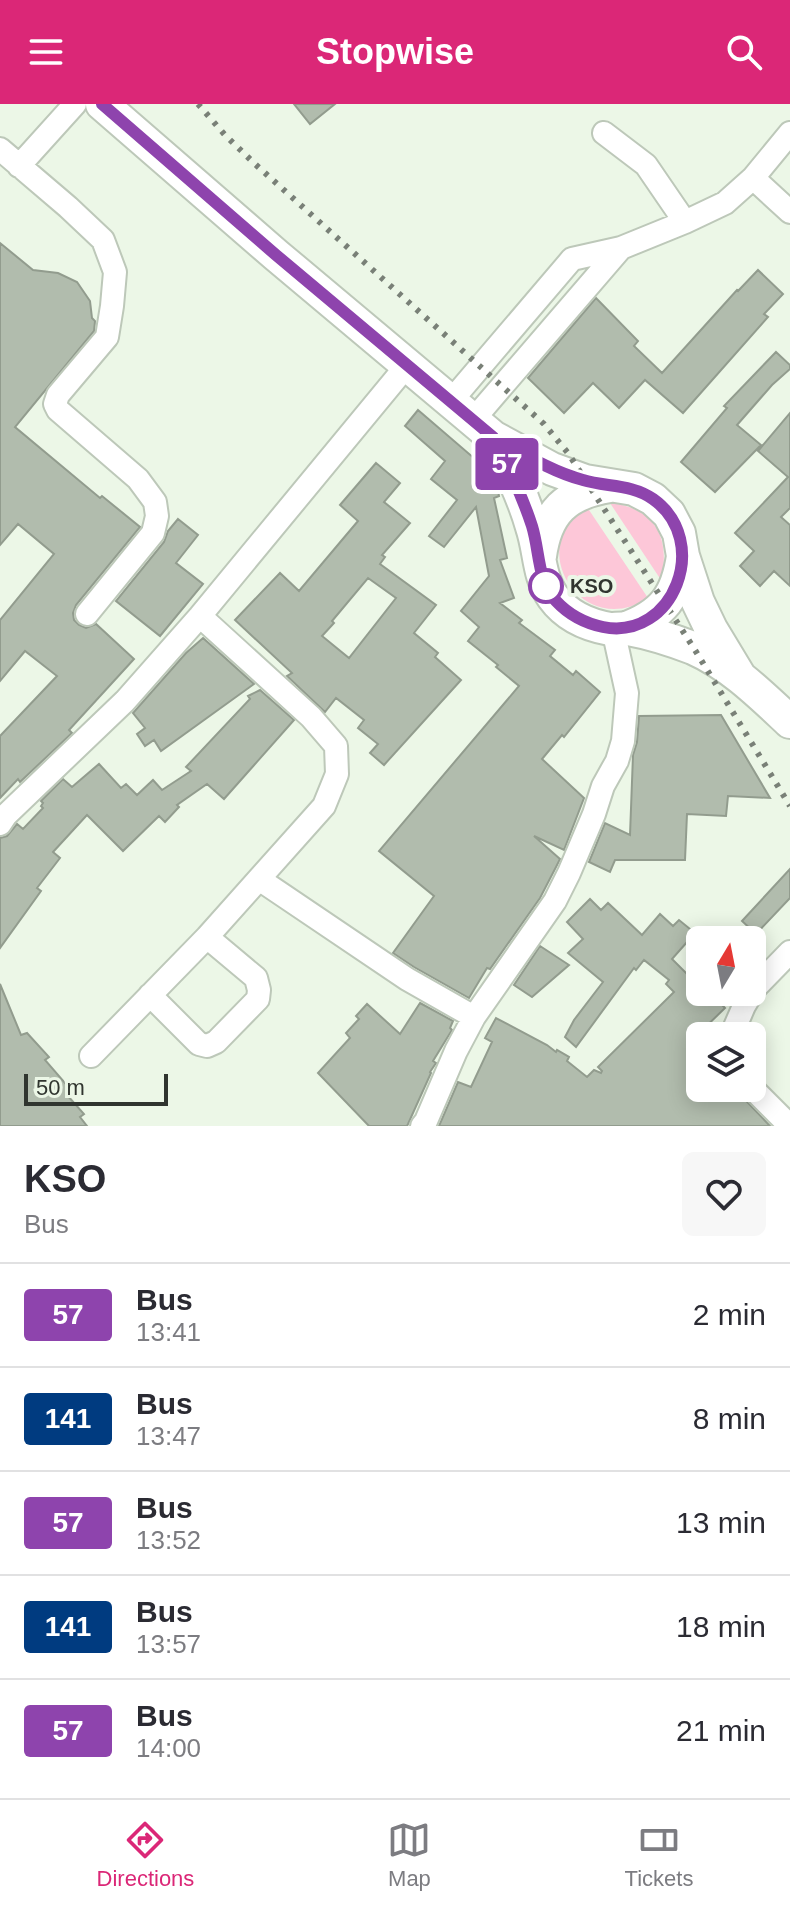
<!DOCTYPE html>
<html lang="en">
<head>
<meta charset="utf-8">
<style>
	body { margin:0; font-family:Helvetica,sans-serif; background:#f7f7f7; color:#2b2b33; height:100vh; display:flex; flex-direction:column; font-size:30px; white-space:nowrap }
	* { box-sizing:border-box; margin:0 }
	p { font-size:26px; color:#7c7c81 }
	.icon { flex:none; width:44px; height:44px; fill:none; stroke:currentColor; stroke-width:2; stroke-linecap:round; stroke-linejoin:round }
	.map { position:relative; height:1022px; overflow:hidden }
	.sheet { display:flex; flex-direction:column; background:#fff; flex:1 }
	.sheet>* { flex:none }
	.badge { padding:0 16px; border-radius:6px; font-size:28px; line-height:52px }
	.needle { width:52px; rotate:10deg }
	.buttons { position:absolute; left:686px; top:822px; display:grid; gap:16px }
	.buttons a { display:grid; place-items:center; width:80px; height:80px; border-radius:12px; background:#fff; box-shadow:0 4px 20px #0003; font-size:40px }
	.scale { position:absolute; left:24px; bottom:20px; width:144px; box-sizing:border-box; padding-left:8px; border:4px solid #30352f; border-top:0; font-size:22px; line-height:28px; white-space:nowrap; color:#30352f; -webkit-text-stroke:6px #ecf7e7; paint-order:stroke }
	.map>.badge { position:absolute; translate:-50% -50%; box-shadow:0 0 0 4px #fff }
	.round { display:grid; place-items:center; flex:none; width:84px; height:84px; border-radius:12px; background:#f7f7f7 }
	.headline { display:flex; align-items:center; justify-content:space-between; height:136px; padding:0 24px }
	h1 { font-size:38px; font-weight:800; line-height:60px }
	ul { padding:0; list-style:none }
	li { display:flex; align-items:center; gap:24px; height:104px; padding:0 24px; border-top:2px solid #e1e1e2 }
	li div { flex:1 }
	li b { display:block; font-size:30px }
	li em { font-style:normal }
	li .badge { min-width:88px; font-weight:700; text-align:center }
	header { display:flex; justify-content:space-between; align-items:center; height:104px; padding:0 24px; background:#db2777; color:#fff; font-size:36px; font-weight:800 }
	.tabs { display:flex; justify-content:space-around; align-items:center; height:112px; border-top:2px solid #e1e1e2; background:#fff; font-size:22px; color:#7c7c81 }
	.tabs a { display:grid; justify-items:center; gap:4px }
	.tabs .active { color:#db2777 }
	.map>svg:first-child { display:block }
	.green { fill:#fdc7d8 }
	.building { fill:#b1bcad; stroke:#929c8e; stroke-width:2; fill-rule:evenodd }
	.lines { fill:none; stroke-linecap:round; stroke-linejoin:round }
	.minor-casing { stroke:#bdc8b9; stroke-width:26 }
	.highway-casing { stroke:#bdc8b9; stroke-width:36 }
	.minor { stroke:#fff; stroke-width:22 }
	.highway { stroke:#fff; stroke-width:32 }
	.rail { stroke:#798077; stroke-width:6; stroke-dasharray:4 8; stroke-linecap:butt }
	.line-casing { stroke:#fff; stroke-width:18 }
	.line { stroke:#8e44ad; stroke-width:12 }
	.stop-dot { fill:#fff; stroke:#8e44ad; stroke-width:4 }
	.labels { text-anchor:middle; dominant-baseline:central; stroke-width:8; stroke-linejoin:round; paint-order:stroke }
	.stop-label { font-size:20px; font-weight:bold; fill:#30352f; stroke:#ecf7e7; text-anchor:start }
</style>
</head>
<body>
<header><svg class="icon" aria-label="menu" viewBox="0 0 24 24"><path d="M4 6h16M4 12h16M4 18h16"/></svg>Stopwise<svg class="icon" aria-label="search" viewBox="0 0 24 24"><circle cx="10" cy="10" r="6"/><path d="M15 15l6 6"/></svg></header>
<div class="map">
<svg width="790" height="1022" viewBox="0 0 790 1022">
	<rect width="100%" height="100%" fill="#ecf7e7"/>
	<path class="green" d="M610,399c45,5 61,35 51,77z
		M587,403l61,91c-65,43 -126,-51 -61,-91z"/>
	<path class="building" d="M294,0h41l-25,20z
		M0,139l33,27 25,3 19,9 13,19 2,17 3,3 -1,10 -79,96 85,71 2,-2 38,31 -64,78 -3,8 1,7 5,5 7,3 10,-4 38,35 -65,71 3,3 -52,49 -2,-3 -18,19v-62l57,-60 -32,-25 -25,30v-61l54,-66 -36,-30 -18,21z
		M758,166l25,24 -19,20 4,3 -85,96 -38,-33 -26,28 -26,-25 -29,30 -36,-35 68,-80 42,43 -4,5 28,27 75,-83 1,1z
		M776,248l14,13v4l-18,16 -35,40 24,20 -46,47 -34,-30 46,-54 -3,-2z
		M418,306l71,61 9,19 1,6 -5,2 13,60 -7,2 14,38 -14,5 22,17 -3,3 36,27 -5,6 23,19 3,-4 24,21 -36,45 -2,-2 -20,24 42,39 -20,52 -30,-14 26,23 -4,8 -16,31 -50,71 -3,-1 -18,30 -55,-31 -21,-14 41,-57 -55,-45 140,-165 -23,-19 2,-2 -30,-24 11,-14 -18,-16 28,-35 -13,-69 -32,40 -15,-11 28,-36 -26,-21 14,-18 -40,-35z
		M790,309v95l-9,9 9,8v61l-16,-15 -14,15 -20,-20 14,-15 -19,-18 53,-56 -30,-26z
		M376,359l24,20 -16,19 26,21 -28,32 3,2 -5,7 56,41 -22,28 24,20 -3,4 26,23 -77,85 -14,-12 8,-9 -20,-16 6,-8 -28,-22 -11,14 -38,-36 5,-3 -57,-53 45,-47 19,18 59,-70 -18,-16zM368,474l28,20 -47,60 -27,-22 12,-13 -2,-2z
		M178,415l20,16 -22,28 27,21 -43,52 -44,-35 48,-59 4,-11z
		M203,534l51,46 -93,67 -7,-11 -9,6 -8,-12 8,-6 -12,-15 53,-60z
		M260,586l34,30 -70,79 -17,-15 -30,21 2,2 -14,15 -6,-6 -36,35 -36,-36 -34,37 7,6 -23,30 4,3 -41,57v-110l7,-2 10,-12 6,5 20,-21 -2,-2 2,-3 -2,-2 22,-22 9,8 27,-23 22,24 5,-4 11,11 16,-15 9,10 29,-19 -5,-4 64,-68 -2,-3z
		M721,611l49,83 -42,-2 -2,20 -39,-2 -2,46h-70l-5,12 -21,-10 16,-39 25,12 3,-80 4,-13 2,-26z
		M790,765v29l-34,36 -14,-13z
		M590,795l11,11 7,-7 34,32 18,-21 13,12 6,-6 16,13 -23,26 28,28v5h10l15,16 -35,34 10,10v36h34l36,38h-331l19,-44 13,5 21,-45 -7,-4 11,-20 51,27 9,7 1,-2 12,7 -2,4 20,16 7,-7 7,3 1,-2 -4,-4 76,-75 -8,-8 3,-4 -25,-20 -8,10 -2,-2 -58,79 -11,-10 9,-17 29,-38 -35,-29 15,-14 -16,-17z
		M540,842l29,19 -37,32 -18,-12z
		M0,880l21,51 6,-2 22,24 -4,3 27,31 -5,4 17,19 -4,3 7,9h-87z
		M420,899l33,18 -3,7 2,2 -19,31 3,2 -6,9 1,1 -23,51 -1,2h-38l-51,-53 32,-35 -4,-5 13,-14 -3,-3 11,-12 33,30z"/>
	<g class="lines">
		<defs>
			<path id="minor" d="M604,29l42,32 39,57
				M0,45l68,58 35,33 12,32 -3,34 -5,31 -49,58 -3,9 3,6 80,69 17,23 2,14 -4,17 -66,81
				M19,62l56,-62
				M753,74l37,34
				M451,297l121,-142 49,-11 64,-26 40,-19 28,-25 37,-45
				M473,316l148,-172
				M0,720l6,-9 119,-114 75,-85 208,-252
				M259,775l148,100 67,38
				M150,891l49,49 8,2 9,-4 42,-43 1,-9 -3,-12 -49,-41
				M731,932l13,-30 10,-17 36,-37
				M91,952l116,-119 117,-131 13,-32 -1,-28 -25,-29 -111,-101
				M752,984l38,38
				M422,1022l4,-5 30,-70 18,-34 81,-116 14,-28 25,-59 9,-28 14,-25 6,-20 4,-48 -14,-64"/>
			<path id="highway" d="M102,0l174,151 217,182 59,32 33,12 49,8 19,10 16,15 10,19 4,23 15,46 13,27 29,48
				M493,333c15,29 30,58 39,90 8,23 6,49 21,70 13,18 34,28 57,32 6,0 12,-1 18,0 22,4 44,11 65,19 38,17 67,46 97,74
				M540,452c6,-44 26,-63 70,-70
				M624,525c39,-14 53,-33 59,-73"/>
		</defs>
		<use href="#minor" class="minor-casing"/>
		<use href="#highway" class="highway-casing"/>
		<use href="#minor" class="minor"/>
		<use href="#highway" class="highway"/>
		<path class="rail" d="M198,0l27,31 30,29 289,260 24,29 127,197 95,156"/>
	</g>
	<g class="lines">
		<defs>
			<path id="line" d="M102,0l174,151 217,182c15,29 29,58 39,89 8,26 5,54 24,75 13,14 28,22 47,26 71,14 109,-86 50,-128 -21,-15 -47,-12 -70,-19 -26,-7 -49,-20 -72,-33"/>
		</defs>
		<use href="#line" class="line-casing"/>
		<use href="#line" class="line"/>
	</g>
	<circle class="stop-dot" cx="546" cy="482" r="16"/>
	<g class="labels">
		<g class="stop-label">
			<text x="570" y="482">KSO</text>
		</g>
	</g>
</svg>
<div class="buttons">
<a><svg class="needle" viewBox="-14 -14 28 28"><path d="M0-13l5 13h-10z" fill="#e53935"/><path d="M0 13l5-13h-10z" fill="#7c7c81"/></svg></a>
<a><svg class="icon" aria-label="layers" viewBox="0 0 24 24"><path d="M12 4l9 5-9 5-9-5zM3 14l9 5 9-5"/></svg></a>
</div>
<div class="scale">50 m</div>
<b class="badge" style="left:507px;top:360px;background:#8e44ad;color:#fff">57</b>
</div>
<section class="sheet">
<div class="headline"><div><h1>KSO</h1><p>Bus</p></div><a class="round"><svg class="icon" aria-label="heart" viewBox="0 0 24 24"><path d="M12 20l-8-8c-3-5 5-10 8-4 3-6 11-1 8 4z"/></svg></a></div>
<ul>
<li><span class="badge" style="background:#8e44ad;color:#fff">57</span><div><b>Bus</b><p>13:41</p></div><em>2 min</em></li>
<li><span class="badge" style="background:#003b80;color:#fff">141</span><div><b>Bus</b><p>13:47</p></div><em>8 min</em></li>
<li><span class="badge" style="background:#8e44ad;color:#fff">57</span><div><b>Bus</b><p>13:52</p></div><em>13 min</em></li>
<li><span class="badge" style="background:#003b80;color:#fff">141</span><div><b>Bus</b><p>13:57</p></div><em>18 min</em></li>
<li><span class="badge" style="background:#8e44ad;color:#fff">57</span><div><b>Bus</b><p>14:00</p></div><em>21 min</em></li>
</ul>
</section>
<nav class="tabs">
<a class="active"><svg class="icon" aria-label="directions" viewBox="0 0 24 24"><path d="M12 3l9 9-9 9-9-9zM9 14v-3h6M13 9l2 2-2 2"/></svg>Directions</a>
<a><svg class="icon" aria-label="map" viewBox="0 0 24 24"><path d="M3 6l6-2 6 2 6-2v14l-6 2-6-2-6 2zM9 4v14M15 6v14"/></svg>Map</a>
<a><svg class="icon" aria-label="tickets" viewBox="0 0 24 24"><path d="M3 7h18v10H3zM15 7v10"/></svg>Tickets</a>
</nav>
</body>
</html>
